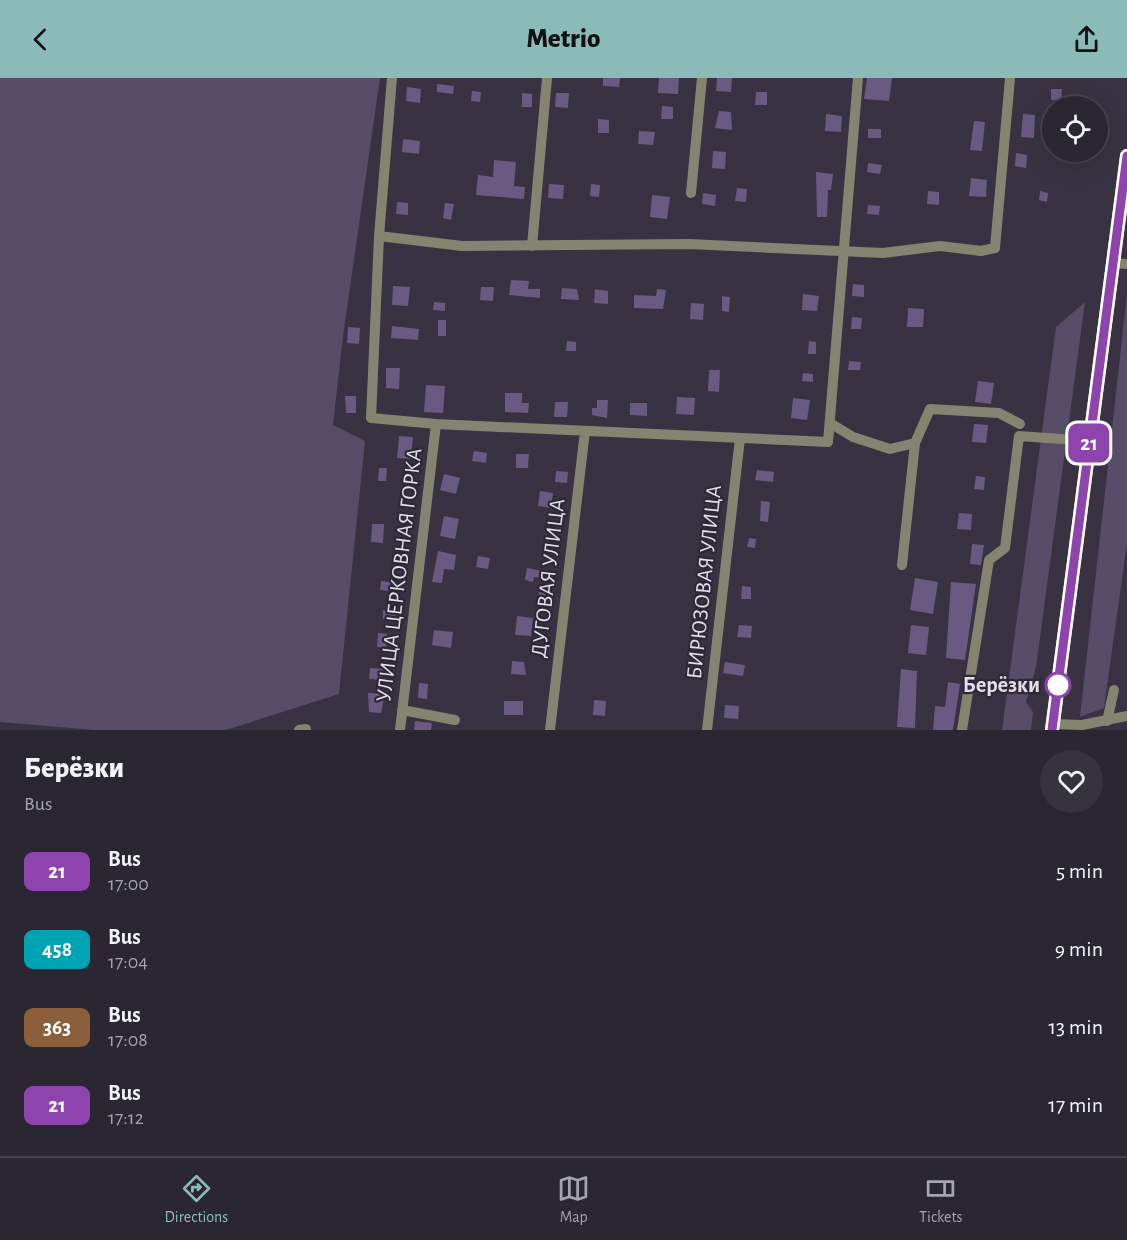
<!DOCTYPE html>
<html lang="en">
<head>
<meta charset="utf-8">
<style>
	body { margin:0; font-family:"Alegreya Sans",sans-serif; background:#36323e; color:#f1f3f6; height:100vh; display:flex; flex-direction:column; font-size:22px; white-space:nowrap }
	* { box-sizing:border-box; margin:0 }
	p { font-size:20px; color:#a5a5ac }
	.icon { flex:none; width:33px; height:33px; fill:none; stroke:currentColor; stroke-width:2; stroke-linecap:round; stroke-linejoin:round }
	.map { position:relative; height:652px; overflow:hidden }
	.side { display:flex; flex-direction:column; background:#2a2632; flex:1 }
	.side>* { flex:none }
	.badge { padding:0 12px; border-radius:9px; font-size:21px; line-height:39px }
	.buttons { position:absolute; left:1042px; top:18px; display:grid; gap:12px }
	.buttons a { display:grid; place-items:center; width:66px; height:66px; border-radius:50%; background:#2a2632; box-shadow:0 6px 24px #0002,0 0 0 2px #46434d; font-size:30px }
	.map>.badge { position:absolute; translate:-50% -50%; box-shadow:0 0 0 3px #fff }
	.round { display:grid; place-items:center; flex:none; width:63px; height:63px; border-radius:32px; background:#36323e }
	.overview { display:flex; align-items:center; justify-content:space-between; height:102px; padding:0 24px }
	h1 { font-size:28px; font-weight:800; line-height:45px }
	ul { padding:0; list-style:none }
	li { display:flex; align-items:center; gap:18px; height:78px; padding:0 24px }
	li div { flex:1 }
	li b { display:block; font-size:22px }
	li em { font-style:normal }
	li .badge { min-width:66px; font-weight:700; text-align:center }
	header { display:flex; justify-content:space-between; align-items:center; height:78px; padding:0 24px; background:#8bbbb9; color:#111; font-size:27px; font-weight:800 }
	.menu { display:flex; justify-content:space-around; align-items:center; height:84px; border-top:2px solid #46434d; background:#2a2632; font-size:16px; color:#a5a5ac }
	.menu a { display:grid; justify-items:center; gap:3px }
	.menu .current { color:#8bbbb9 }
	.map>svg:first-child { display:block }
	.green { fill:#584d69 }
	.building { fill:#6a5a81 }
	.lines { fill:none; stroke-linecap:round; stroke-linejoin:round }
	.minor { stroke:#858470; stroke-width:10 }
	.major { stroke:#d4d2a9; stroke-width:14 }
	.line-casing { stroke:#fff; stroke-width:14 }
	.line { stroke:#8e44ad; stroke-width:9 }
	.stop-dot { fill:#fff; stroke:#8e44ad; stroke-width:3 }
	.labels { text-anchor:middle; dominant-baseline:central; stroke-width:4.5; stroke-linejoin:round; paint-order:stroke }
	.street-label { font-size:22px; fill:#e3dfea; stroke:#2e2837 }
	.stop-label { font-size:22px; font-weight:bold; fill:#e3dfea; stroke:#2e2837; text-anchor:end }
</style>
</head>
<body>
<header><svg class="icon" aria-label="back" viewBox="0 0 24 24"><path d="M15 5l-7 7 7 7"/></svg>Metrio<svg class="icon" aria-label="share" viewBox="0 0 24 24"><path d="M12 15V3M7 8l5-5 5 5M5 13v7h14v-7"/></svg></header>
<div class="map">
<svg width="1127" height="652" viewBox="0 0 1127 652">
	<rect width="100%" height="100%" fill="#383242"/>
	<path class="green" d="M0,0h380l-37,258 -10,89 32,16 -26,253 -113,36h-132l-94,-8z
		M1127,216v249l-23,165 -24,9z
		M1085,224l-49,365 -10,35 7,10 -2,18h-29l54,-403z"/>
	<path class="building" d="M603,0h17l-1,9 -16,-1z
		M659,0h20l-1,16 -20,-1z
		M717,0h15l-1,14 -15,-1z
		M867,0h25l-3,23 -25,-2z
		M437,6l17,2 -1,8 -16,-2z
		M407,9l14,2 -1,14 -14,-2z
		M1051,11h11l-1,12 -10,-1z
		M472,13l9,1 -1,10 -9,-1z
		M756,14h11v13h-12z
		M522,15l10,1v13h-10z
		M556,15h13l-1,15 -13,-1z
		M662,28l11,1v12h-12z
		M719,33l12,1 1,18 -17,-2z
		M826,36l16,2 -1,16 -16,-1z
		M1023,36l12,1 -1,23 -13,-1z
		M598,41l11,1v13h-11z
		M974,43l11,1 -3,29 -12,-1z
		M868,51h13v9h-13z
		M639,53l16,1 -2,13 -15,-1z
		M403,61l17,2 -1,13 -17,-2z
		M713,73l13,1 -1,17 -13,-1z
		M1016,75l11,2 -1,13 -11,-2z
		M494,82l22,2 -2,24 11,1 -1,12 -48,-4 2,-20 15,2z
		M868,85l14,2 -2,9 -13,-2z
		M816,94l17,2 -2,16h-3l-1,27h-10z
		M971,100l16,2 -1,17 -17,-1z
		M549,106l15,1 -1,14 -15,-1z
		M591,106l9,1 -1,12 -9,-1z
		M737,110l10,1 -1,13 -11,-1z
		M928,113l11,1v13l-12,-1z
		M1040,113l8,2 -1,9 -8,-2z
		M703,115l13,2 -1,11 -13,-2z
		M652,117l18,2 -3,22 -17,-2z
		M397,124l11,1v12l-12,-1z
		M445,125l9,1 -3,16 -8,-2z
		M868,127l12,1 -1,9 -12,-1z
		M511,202l18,1 -1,8h12v9l-31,-3z
		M853,206l11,1v12l-12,-1z
		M393,208l17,1 -2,19 -16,-1z
		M481,209h13l-1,14 -13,-1z
		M562,210l15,1 2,11 -18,-1z
		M595,211l13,2v13l-14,-1z
		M657,211l9,1 -3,19 -29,-1v-13l22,1z
		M803,216l16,2 -2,15 -15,-1z
		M722,218l8,1 -1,15 -7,-1z
		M434,224l11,1v8l-12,-1z
		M691,225l13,1 -1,16 -13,-1z
		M908,230l16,1 -1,18h-16z
		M852,239l10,1 -1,11h-10z
		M438,242h8v16h-8z
		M392,248l27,3 -1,11 -27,-2z
		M348,249l12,1 -1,16 -12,-1z
		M567,263l9,1v9h-10z
		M809,263l7,1v12h-8z
		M849,283l12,1 -1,8h-12z
		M386,290h14l-1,21 -13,-1z
		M709,292h11l-1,22 -11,-1z
		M803,295l10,1v8l-11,-1z
		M978,303l16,2 -3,21 -16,-2z
		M426,307l19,1 -2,27 -19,-1z
		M505,315h17v10h7l-1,10 -23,-1z
		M345,318h11v17h-10z
		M677,319l18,1 -1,17 -18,-1z
		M793,320l17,2 -3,20 -16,-2z
		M597,322h11l-1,18 -15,-3v-7h5z
		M555,324h13l-1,15h-13z
		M630,325h17v13l-17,-1z
		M974,346l14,1 -2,18 -14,-1z
		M399,358l14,1 -2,22 -14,-1z
		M474,373l13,2 -1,10 -14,-2z
		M516,376h13l-1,14h-12z
		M379,390h8l-1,13h-8z
		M757,392l17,2 -1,10 -18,-2z
		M556,393l12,1 -1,11 -12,-1z
		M444,396l16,4 -4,16 -16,-4z
		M976,398l9,1 -1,13 -10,-1z
		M540,413l13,2 -2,15 -13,-2z
		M761,423l9,1 -2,20 -8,-1z
		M959,435l13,1 -1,16 -14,-1z
		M444,438l15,3 -4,20 -15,-3z
		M372,446h12l-1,19 -12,-1z
		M749,460l7,1 -1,9 -8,-1z
		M972,466l12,1 -3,20 -11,-1z
		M438,473l18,4 -2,15 -10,-1 -2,14 -10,-1z
		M478,478l12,2 -2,11 -12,-2z
		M527,490l15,3 -1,7 -7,-1 -1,5 -8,-2z
		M915,500l23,4 -5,32 -23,-4z
		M381,503l17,2 -1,9 -17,-2z
		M951,504l25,2 -11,76 -19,-2z
		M742,508l9,1v12h-10z
		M539,514l10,1 -1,12 -10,-1z
		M383,532l13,1 -1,9 -12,-1z
		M517,538l16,2 -2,18 -16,-1z
		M739,547l13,1 -1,12 -14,-1z
		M911,547l18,2 -3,28 -18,-2z
		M434,552l19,2 -2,16 -19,-3z
		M378,555l9,1 -1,14 -9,-1z
		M512,583l12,1 2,13 -15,-1z
		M725,584l20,3 -2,11 -20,-3z
		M370,590l14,1 -1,11 -14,-1z
		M901,591l16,2 -2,57 -18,-1z
		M948,604l12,2 -7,46h-20l2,-24 10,1z
		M419,605l9,1 -1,15 -9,-1z
		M368,615l17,1 -4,19 -12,-1z
		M594,622l12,1 -1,15 -12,-1z
		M504,623h19v14h-19z
		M725,627l14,1 -1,13 -14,-1z
		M415,643l17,2 -1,7h-17z"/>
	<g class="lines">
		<path class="minor" d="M392,0l-13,158 -8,182 65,6 392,18 30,-364
			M691,115l11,-115
			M379,158l83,10 227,-2 194,9 57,-7 41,5 14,-3 15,-170
			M532,168l15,-168
			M1113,185l14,1
			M830,345l23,14 37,12 25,-6 15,-34 69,4 21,11
			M902,487l13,-122
			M402,632l53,10
			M1107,643l7,-31
			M1053,646l29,1 45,-9
			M299,652l7,-1
			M400,652l36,-306
			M550,652l35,-299
			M707,652l33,-292
			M962,652l27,-170 16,-12 14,-112 71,5"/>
		<path class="major" d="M1052,652l75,-574"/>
	</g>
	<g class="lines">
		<defs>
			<path id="line" d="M1052,652l75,-574"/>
		</defs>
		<use href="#line" class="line-casing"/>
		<use href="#line" class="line"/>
	</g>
	<circle class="stop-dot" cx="1058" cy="607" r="12"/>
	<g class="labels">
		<g class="street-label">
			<text transform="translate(399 497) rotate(-83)">УЛИЦА ЦЕРКОВНАЯ ГОРКА</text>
			<text transform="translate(548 500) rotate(-83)">ДУГОВАЯ УЛИЦА</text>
			<text transform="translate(704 504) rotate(-84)">БИРЮЗОВАЯ УЛИЦА</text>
		</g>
		<g class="stop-label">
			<text x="1040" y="607">Берёзки</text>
		</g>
	</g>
</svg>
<div class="buttons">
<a><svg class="icon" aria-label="locate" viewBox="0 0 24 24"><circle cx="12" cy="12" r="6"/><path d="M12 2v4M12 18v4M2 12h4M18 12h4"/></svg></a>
</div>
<b class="badge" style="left:1089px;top:365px;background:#8e44ad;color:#fff">21</b>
</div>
<section class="side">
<div class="overview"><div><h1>Берёзки</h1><p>Bus</p></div><a class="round"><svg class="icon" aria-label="heart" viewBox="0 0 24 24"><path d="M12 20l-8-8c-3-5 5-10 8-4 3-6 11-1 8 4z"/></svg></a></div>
<ul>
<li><span class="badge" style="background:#8e44ad;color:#fff">21</span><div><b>Bus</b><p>17:00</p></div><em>5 min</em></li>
<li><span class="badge" style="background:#00a3b4;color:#fff">458</span><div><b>Bus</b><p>17:04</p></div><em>9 min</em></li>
<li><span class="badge" style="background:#8b5e3c;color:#fff">363</span><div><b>Bus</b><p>17:08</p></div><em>13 min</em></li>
<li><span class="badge" style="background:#8e44ad;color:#fff">21</span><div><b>Bus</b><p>17:12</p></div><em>17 min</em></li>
</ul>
</section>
<nav class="menu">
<a class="current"><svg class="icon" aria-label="directions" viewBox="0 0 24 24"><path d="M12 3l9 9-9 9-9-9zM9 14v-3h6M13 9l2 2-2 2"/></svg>Directions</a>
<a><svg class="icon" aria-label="map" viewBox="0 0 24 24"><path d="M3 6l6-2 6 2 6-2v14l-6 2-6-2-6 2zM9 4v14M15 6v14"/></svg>Map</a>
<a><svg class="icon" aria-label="tickets" viewBox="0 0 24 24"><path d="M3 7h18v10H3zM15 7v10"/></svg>Tickets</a>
</nav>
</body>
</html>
